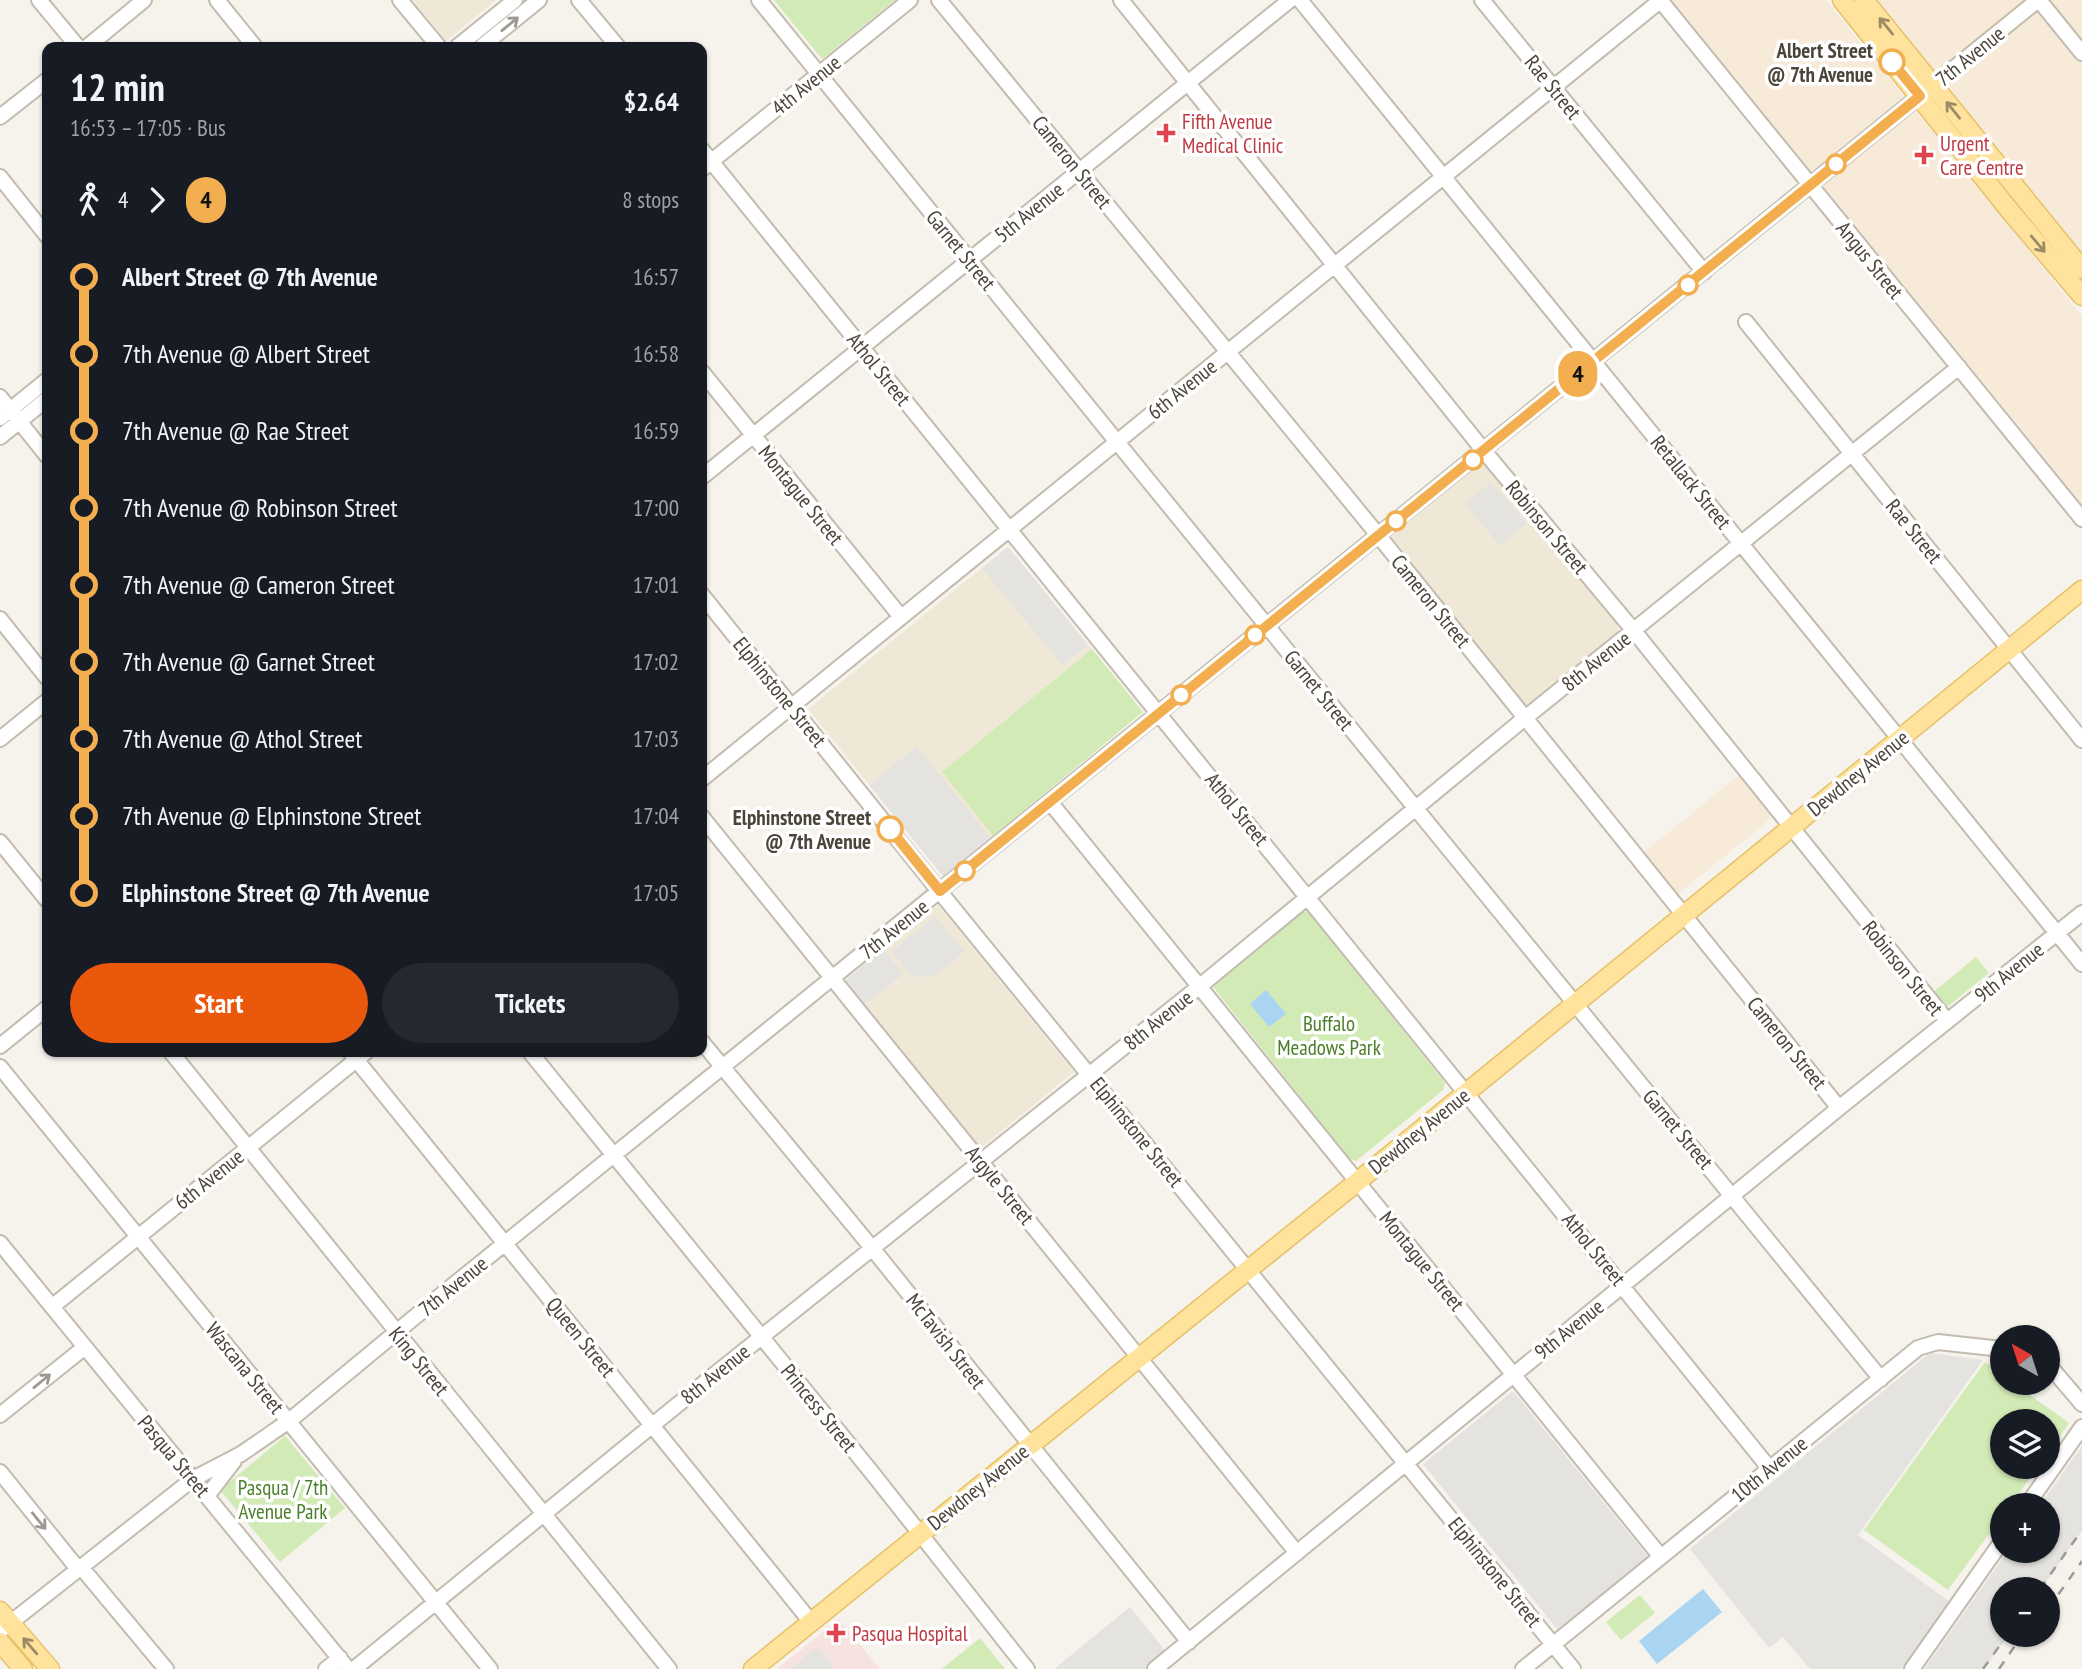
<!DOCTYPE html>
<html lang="en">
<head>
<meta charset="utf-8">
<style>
	body { margin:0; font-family:"PT Sans Narrow",sans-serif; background:#242831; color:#f1f3f6; height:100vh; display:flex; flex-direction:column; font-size:26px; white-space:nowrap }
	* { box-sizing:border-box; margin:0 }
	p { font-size:23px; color:#9ea1a6 }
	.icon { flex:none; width:38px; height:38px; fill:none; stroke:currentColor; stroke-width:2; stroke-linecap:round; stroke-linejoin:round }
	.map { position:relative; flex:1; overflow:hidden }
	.sheet { position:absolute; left:42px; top:42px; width:665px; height:1015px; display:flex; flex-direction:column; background:#171b24; border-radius:14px; box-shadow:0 2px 5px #0004 }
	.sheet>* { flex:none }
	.badge { padding:0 14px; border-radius:23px; font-size:24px; line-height:46px }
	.needle { width:46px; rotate:321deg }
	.fabs { position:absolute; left:1990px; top:1325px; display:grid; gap:14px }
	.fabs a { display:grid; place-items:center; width:70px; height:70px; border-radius:50%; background:#171b24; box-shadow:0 2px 5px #0004; font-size:35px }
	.map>.badge { position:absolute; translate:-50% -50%; box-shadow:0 0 0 4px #fff }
	.legs { display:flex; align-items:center; gap:10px; height:77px; padding:0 28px; font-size:23px }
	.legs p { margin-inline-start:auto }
	.headline { display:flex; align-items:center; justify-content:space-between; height:119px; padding:0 28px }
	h1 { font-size:38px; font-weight:800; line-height:52px }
	.button { display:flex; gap:14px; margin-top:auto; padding:14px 28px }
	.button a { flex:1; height:80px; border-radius:42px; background:#ea580c; color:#fff; font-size:28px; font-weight:800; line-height:80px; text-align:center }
	.button a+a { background:#242831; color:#f1f3f6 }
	ul { padding:0 28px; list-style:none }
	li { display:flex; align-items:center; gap:24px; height:77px; font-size:26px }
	li i { display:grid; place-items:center; width:10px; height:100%; margin:0 9px; background:currentColor }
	li i::after { content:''; width:18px; height:18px; margin:-9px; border:5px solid; border-radius:50%; background:#171b24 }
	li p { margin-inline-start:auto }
	li:first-child i { background:linear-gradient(#0000 50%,currentColor 0) }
	li:last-child i { background:linear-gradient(currentColor 50%,#0000 0) }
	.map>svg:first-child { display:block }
	.commercial { fill:#f7ead8 }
	.education { fill:#efe8d6 }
	.medical { fill:#f6e3e0 }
	.green { fill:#d2eab5 }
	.parking { fill:#e5e3e0 }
	.water { fill:#a9d4f2 }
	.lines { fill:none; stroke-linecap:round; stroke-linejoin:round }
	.minor-casing { stroke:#c2bbae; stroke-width:18 }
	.major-casing { stroke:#e6c16a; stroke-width:21 }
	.minor { stroke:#fff; stroke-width:14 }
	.major { stroke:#ffe39c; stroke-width:18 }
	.rail { stroke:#9a9a9a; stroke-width:2.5; stroke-dasharray:9 9; stroke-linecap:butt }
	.oneway { stroke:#9c9892 }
	.oneway2 { stroke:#9c8c66 }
	.line-1-casing { stroke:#fff; stroke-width:16 }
	.line-1 { stroke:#f2ae4f; stroke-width:10 }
	.stop-1-dot { fill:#fff; stroke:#f2ae4f; stroke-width:3.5 }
	.health-dot { fill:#e0444e; stroke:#fff; stroke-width:2.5 }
	.labels { text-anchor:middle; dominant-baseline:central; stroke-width:7; stroke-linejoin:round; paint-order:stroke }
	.stop-label { font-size:21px; font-weight:bold; fill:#4b4439; stroke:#fff; text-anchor:end }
	.street-label { font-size:21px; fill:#4b4439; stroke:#fff }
	.health-label { font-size:21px; fill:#be3a42; stroke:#fff; text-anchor:start }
	.park-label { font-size:21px; fill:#4a7f2a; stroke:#fff }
</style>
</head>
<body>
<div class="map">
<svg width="2082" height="1669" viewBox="0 0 2082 1669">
	<rect width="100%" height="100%" fill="#f6f3ec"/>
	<path class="commercial" d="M1672,0h154l256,316v188z
		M1874,0h208v256z
		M1739,775l31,38 -1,7 -92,75 -34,-42z"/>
	<path class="education" d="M413,0h83l-50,41z
		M1484,464l134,160v9l-87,71 -4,1 -4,-2 -131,-166 84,-71z
		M1008,547l84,102 -150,123 51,64 -50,40 -135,-167z
		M938,905l136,167 -93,76 -137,-167z"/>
	<path class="medical" d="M839,1619l41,50h-103z"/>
	<path class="green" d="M774,0h121l-73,59z
		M1092,649l51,63 -150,124 -51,-64z
		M1303,912h5l137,171 -2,7 -87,71 -6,-2 -137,-172z
		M1976,957l13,16 -43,35 -13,-16z
		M1985,1362l17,12v8l11,1 56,40 -21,30v-32h-46v45l36,1 -28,38h-8v11l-54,74 -84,-60z
		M285,1436l60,72 -65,54 -60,-72z
		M1640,1595l15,18 -34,27 -15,-18z
		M980,1638l25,31h-63z"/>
	<path class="parking" d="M1491,482l36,41 -27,23 -35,-42z
		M1008,547l80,98 -26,20 -80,-97z
		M917,746l73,92 -47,38 -74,-91z
		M935,916l30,35 -30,25 -22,1 -21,-26z
		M883,949l20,25 -39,31 -20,-24z
		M1930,1353l53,7 -125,175 92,67 -48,67h-92l-27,-32 -14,11 -79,-99z
		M1513,1391l135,166 -91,72 -134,-165z
		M2082,1446v85l-41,58h-39v45l7,1 -25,34h-60l84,-118 40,-1v-45h-8z
		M1130,1607l38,47 -19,15h-95z
		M817,1647l15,17 -1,5h-41z"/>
	<path class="water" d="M1266,990l20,24 -17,13 -19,-23z
		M1703,1589l19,23 -65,52 -18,-23z"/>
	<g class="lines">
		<defs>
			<path id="minor" d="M39,0l39,47
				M217,0l38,47
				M400,0l39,47
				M579,0l39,47
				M759,0l358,442 764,937
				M939,0l439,535 461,573
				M1121,0l363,451 150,180 313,390
				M1300,0l782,964
				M1482,0l222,272
				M1660,0l422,519
				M2039,0l43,53
				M87,47l57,-47
				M457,47l58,-47
				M481,47l58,-47
				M0,117l47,-37
				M702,150l1068,1319
				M702,169l208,-169
				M0,177l47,59
				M1746,322l336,418
				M702,372l199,245
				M0,397l47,59
				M0,418l47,-38
				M0,437l47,-38
				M702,477l588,-477
				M702,595l238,297 633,777
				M0,619l47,59
				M0,739l47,-38
				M702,779l959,-779
				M1050,802l611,755
				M702,817l595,736
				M0,842l47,58
				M702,1042l170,206 317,394
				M0,1046l47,-38
				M171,1052l498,617
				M350,1052l461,570
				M530,1052l343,422 154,195
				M0,1067l490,602
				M0,1243l348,426
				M53,1306l313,-254
				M2048,1364l34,40
				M0,1415l85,-68
				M0,1472l78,97
				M207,1496l27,-35
				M2027,1505l55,-78
				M81,1567l85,102
				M0,1631l193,-152 48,-25 48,-33 162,-134 1587,-1287
				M326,1669l14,-11
				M354,1669l355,-290 491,-393 325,-268 434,-351
				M1155,1669l684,-561 243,-195
				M1523,1669l395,-321 20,-6 64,7
				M1912,1669l90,-128"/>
			<path id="major" d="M1842,0l168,211 72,85
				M1864,0l218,269
				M0,1611l50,58
				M0,1642l23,27
				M753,1669l604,-487 725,-592"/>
		</defs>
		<use href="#minor" class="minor-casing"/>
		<use href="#major" class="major-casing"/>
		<use href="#minor" class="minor"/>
		<use href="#major" class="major"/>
		<path class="rail" d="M2040,1589l42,-59
			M2048,1609l34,-48
			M1983,1669l25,-35
			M1999,1669l24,-35"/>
	</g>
	<defs><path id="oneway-shaft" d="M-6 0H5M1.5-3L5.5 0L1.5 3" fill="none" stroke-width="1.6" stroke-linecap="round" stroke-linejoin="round" transform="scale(1.75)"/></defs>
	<g class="oneway">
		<use href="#oneway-shaft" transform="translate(510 24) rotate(-39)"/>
		<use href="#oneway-shaft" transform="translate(42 1381) rotate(-39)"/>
		<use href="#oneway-shaft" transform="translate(39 1521) rotate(51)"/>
	</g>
	<g class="oneway2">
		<use href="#oneway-shaft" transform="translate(1886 26) rotate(-129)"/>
		<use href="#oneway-shaft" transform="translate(1953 110) rotate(-129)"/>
		<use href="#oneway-shaft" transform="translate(2038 244) rotate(50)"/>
		<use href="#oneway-shaft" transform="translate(30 1646) rotate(-131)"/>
	</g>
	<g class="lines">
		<defs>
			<path id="line-1" d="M890,829l50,62 980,-795 -28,-34"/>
		</defs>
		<use href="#line-1" class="line-1-casing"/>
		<use href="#line-1" class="line-1"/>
	</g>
	<g class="stop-1-dot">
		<circle cx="1892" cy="62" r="12"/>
		<circle cx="1836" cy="164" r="9"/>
		<circle cx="1688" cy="285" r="9"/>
		<circle cx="1473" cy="460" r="9"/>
		<circle cx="1396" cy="521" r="9"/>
		<circle cx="1255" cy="635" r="9"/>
		<circle cx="1181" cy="695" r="9"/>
		<circle cx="890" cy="829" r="12"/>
		<circle cx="965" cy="871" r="9"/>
	</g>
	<g class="health-dot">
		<path d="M1162.5 122.5h7v7h7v7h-7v7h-7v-7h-7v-7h7z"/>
		<path d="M1920.5 144.5h7v7h7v7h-7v7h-7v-7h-7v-7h7z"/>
		<path d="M832.5 1622.5h7v7h7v7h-7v7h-7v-7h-7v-7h7z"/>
	</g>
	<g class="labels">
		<g class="stop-label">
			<text x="1873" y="50">Albert Street<tspan x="1873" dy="24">@ 7th Avenue</tspan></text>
			<text x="871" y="817">Elphinstone Street<tspan x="871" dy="24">@ 7th Avenue</tspan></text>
		</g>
		<g class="street-label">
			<text transform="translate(1970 56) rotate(-39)">7th Avenue</text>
			<text transform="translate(806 85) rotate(-39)">4th Avenue</text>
			<text transform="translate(1553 87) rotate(51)">Rae Street</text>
			<text transform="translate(1072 162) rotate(51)">Cameron Street</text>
			<text transform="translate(1029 212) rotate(-39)">5th Avenue</text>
			<text transform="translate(961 250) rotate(51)">Garnet Street</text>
			<text transform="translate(1870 260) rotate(51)">Angus Street</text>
			<text transform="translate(879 369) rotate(51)">Athol Street</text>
			<text transform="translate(1182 389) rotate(-39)">6th Avenue</text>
			<text transform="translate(1691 482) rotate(51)">Retallack Street</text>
			<text transform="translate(801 495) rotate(51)">Montague Street</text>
			<text transform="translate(1547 527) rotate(50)">Robinson Street</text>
			<text transform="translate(1914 531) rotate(51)">Rae Street</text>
			<text transform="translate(1431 601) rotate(51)">Cameron Street</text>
			<text transform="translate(1596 661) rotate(-39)">8th Avenue</text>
			<text transform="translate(1319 690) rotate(51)">Garnet Street</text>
			<text transform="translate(780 692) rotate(51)">Elphinstone Street</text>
			<text transform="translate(1858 773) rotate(-39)">Dewdney Avenue</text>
			<text transform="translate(1237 809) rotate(51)">Athol Street</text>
			<text transform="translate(894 929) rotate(-39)">7th Avenue</text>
			<text transform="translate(1903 968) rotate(51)">Robinson Street</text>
			<text transform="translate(2009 972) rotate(-39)">9th Avenue</text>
			<text transform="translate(1158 1020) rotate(-39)">8th Avenue</text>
			<text transform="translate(1787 1043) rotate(51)">Cameron Street</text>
			<text transform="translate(1678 1129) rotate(50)">Garnet Street</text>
			<text transform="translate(1419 1131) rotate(-39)">Dewdney Avenue</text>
			<text transform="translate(1137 1132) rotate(51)">Elphinstone Street</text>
			<text transform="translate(209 1179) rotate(-39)">6th Avenue</text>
			<text transform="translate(1000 1185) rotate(51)">Argyle Street</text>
			<text transform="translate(1594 1249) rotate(51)">Athol Street</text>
			<text transform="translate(1422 1261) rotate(51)">Montague Street</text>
			<text transform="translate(453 1286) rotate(-39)">7th Avenue</text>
			<text transform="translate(1569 1329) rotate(-39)">9th Avenue</text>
			<text transform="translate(581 1337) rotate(51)">Queen Street</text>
			<text transform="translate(946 1341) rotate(52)">McTavish Street</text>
			<text transform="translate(419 1361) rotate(51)">King Street</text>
			<text transform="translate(245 1368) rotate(51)">Wascana Street</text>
			<text transform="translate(715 1374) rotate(-39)">8th Avenue</text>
			<text transform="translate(819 1408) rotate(51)">Princess Street</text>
			<text transform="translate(174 1456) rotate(50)">Pasqua Street</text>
			<text transform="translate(1769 1469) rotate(-39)">10th Avenue</text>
			<text transform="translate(978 1487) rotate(-39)">Dewdney Avenue</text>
			<text transform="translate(1495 1572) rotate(51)">Elphinstone Street</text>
		</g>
		<g class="health-label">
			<text x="1182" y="121">Fifth Avenue<tspan x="1182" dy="24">Medical Clinic</tspan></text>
			<text x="1940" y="143">Urgent<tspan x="1940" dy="24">Care Centre</tspan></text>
			<text x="852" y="1633">Pasqua Hospital</text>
		</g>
		<g class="park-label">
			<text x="1329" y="1023">Buffalo<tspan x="1329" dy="24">Meadows Park</tspan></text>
			<text x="283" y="1487">Pasqua / 7th<tspan x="283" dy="24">Avenue Park</tspan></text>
		</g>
	</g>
</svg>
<div class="fabs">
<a><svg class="needle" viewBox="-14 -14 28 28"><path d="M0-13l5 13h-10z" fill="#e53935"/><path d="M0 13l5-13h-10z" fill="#9ea1a6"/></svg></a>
<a><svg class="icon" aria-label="layers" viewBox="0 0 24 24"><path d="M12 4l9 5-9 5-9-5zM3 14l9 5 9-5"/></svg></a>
<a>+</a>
<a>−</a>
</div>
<b class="badge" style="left:1578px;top:374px;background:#f2ae4f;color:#111">4</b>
<section class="sheet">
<div class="headline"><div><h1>12 min</h1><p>16:53 – 17:05 · Bus</p></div><b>$2.64</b></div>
<div class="legs"><svg class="icon" aria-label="walk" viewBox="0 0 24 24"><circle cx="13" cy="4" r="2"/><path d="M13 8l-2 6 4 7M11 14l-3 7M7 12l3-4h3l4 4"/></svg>4<svg class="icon" aria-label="forward" viewBox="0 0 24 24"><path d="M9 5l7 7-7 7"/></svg><b class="badge" style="background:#f2ae4f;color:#111">4</b><p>8 stops</p></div>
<ul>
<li><i style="color:#f2ae4f"></i><b>Albert Street @ 7th Avenue</b><p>16:57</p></li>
<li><i style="color:#f2ae4f"></i><span>7th Avenue @ Albert Street</span><p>16:58</p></li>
<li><i style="color:#f2ae4f"></i><span>7th Avenue @ Rae Street</span><p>16:59</p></li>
<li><i style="color:#f2ae4f"></i><span>7th Avenue @ Robinson Street</span><p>17:00</p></li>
<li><i style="color:#f2ae4f"></i><span>7th Avenue @ Cameron Street</span><p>17:01</p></li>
<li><i style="color:#f2ae4f"></i><span>7th Avenue @ Garnet Street</span><p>17:02</p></li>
<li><i style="color:#f2ae4f"></i><span>7th Avenue @ Athol Street</span><p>17:03</p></li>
<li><i style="color:#f2ae4f"></i><span>7th Avenue @ Elphinstone Street</span><p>17:04</p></li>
<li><i style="color:#f2ae4f"></i><b>Elphinstone Street @ 7th Avenue</b><p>17:05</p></li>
</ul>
<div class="button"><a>Start</a><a>Tickets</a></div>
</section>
</div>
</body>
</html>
